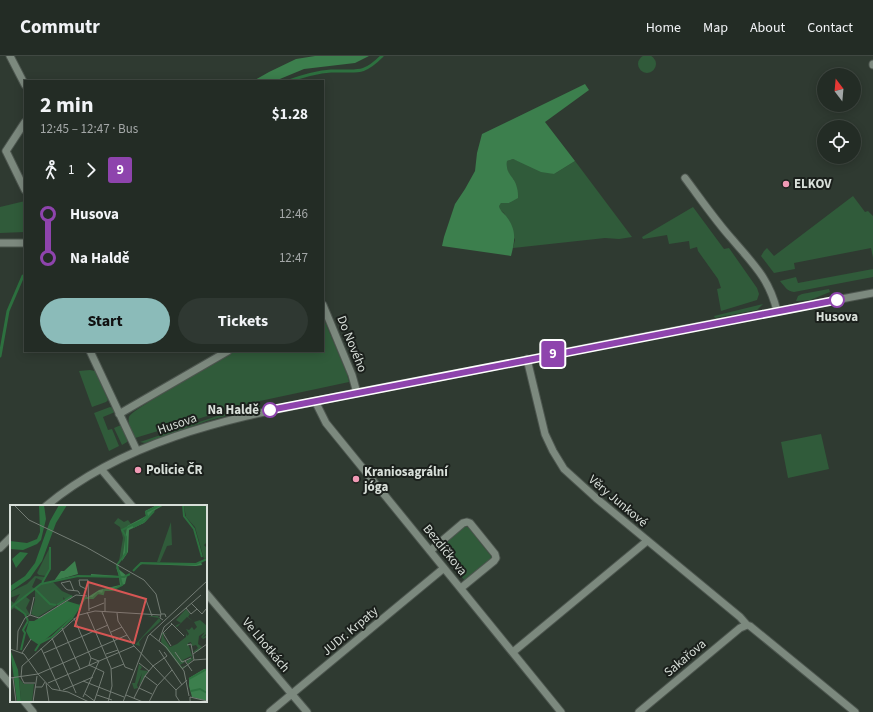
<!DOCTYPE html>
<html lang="en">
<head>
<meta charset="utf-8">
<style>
	body { margin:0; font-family:"Source Sans 3",sans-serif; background:#2f3832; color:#f1f3f6; height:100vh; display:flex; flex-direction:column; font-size:15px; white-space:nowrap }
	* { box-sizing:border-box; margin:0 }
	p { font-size:13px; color:#a3a7a7 }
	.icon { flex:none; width:22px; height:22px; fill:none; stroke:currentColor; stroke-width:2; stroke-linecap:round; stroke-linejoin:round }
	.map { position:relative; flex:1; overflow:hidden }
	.side { position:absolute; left:24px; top:24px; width:300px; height:272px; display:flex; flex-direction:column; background:#232c25; border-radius:0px; box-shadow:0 2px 10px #0003,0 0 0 1px #404842 }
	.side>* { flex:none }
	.badge { padding:0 8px; border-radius:3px; font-size:14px; line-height:26px }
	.needle { width:26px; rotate:344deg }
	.controls { position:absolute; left:817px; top:12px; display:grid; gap:8px }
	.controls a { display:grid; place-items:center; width:44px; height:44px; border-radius:50%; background:#232c25; box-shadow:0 2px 10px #0003,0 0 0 1px #404842; font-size:20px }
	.map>.badge { position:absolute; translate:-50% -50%; box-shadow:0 0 0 2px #fff }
	.legs { display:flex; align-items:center; gap:6px; height:44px; padding:0 16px; font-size:13px }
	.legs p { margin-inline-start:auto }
	.headline { display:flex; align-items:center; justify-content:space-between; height:68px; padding:0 16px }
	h1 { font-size:22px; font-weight:700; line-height:30px }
	.cta { display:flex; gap:8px; margin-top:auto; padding:8px 16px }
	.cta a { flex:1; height:46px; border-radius:24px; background:#8bbbb9; color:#111; font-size:16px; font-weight:700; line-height:46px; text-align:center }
	.cta a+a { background:#2f3832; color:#f1f3f6 }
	ul { padding:0 16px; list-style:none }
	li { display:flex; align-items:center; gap:14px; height:44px; font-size:15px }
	li i { display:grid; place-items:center; width:6px; height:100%; margin:0 5px; background:currentColor }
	li i::after { content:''; width:10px; height:10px; margin:-5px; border:3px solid; border-radius:50%; background:#232c25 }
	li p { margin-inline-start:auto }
	li:first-child i { background:linear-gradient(#0000 50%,currentColor 0) }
	li:last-child i { background:linear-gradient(currentColor 50%,#0000 0) }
	header { display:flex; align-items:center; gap:24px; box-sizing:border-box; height:56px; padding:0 20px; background:#232c25; border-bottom:1px solid #404842 }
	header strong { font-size:19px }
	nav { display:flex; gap:22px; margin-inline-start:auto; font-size:14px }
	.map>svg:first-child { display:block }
	.green { fill:#305b3a }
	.forest { fill:#3c7f4d }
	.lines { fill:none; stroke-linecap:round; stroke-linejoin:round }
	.stream { stroke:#2d703f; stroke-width:3 }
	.street-casing { stroke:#4d564f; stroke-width:9 }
	.street { stroke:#7c897e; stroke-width:7 }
	.line-1-casing { stroke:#fff; stroke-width:9 }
	.line-1 { stroke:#8e44ad; stroke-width:6 }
	.poi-dot { fill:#f09ab5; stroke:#1b201c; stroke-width:1.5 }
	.stop-1-dot { fill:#fff; stroke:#8e44ad; stroke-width:2 }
	.labels { text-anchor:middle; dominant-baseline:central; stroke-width:4; stroke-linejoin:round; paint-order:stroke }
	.poi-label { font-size:13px; font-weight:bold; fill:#d8dfd9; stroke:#1b201c; text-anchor:start }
	.stop-label { font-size:13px; font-weight:bold; fill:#d8dfd9; stroke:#1b201c }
	.street-label { font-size:13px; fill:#d8dfd9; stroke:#1b201c }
	.inset-river { fill:none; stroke:#2d703f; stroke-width:2 }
	.inset-road { fill:none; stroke:#737c74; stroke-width:1 }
	.view { fill:#d65654; fill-opacity:0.15; stroke:#d65654; stroke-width:2 }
	.inset-edge { fill:none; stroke:#d8dfd9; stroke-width:2 }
</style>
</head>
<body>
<header>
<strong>Commutr</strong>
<nav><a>Home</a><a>Map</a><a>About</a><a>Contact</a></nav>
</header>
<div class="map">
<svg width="873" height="656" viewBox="0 0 873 656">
	<rect width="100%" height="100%" fill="#2f3a31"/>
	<path class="green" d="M638 8a9 9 0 1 1 18 0a9 9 0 1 1-18 0Z
		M513,103l41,15 21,-13 57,76 -13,2 -14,-1 -92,10 2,-8 -11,-27 -4,-3 -2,-5 3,-2h9l4,-23c-6,-6 -8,-10 -7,-19z
		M853,140l12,16 3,-1 5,5v42l-2,-10 -77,15 1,6 -21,4 -13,-17 3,-5 3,-3 7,8z
		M25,145v31l-25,1v-26z
		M693,151l31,42 5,-1 28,40 2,6 -2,6 -36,11 -4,-22 4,-1 -3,-9 -20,-28 -1,-4 -7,2 -1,-8 -20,3 -2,-9 -24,4 -1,-2z
		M873,213v8l-79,15c-7,-1 -9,-5 -14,-11l16,-4 2,6z
		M829,233l1,3 -20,8 -14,1 2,-5 4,-2z
		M763,248l-6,6 -42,8 -1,-2z
		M323,261l24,57 2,8 -99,21 -115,35c-3,-6 -8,-14 -6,-21 5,-10 90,-54 106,-66h88z
		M90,314l5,1 13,29 -2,2 -14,5 -13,-36z
		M260,348v3l-53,14 -62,22 -5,-1 83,-28z
		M110,351l3,1 2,4 -12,5 5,13 4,-1 7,17 -10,5 -15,-38z
		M121,369l6,15v2l-5,3 -8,-17z
		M821,378l8,35 -41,9 -7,-36z
		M464,470l4,1 23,29v3l-26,22 -27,-34z"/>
	<path class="forest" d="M315,0h54l-14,7 -51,6 -29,12h-22l16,-9 27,-13z
		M585,28l4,6 -44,32 30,39 -21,13 -13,-2 -28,-13 -6,2c-2,14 8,15 10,27 1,3 1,7 1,10l-9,5h-8l-2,3c1,5 4,6 7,10 11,14 9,24 5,40l-69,-10 2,-9 11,-33 10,-15 10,-18 2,-18 5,-19z"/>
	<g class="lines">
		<path class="stream" d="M289,25c14,-5 28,-9 42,-10 26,-1 31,5 51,-15
			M0,300l8,-45 15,-35 2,-1"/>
		<defs>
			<path id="street" d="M10,0l15,29
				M873,8v1
				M6,95l19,39
				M6,95l19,-29
				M685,122c15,20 30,42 47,61 21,25 37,39 45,72
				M0,187h25
				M323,249l29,70 5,18
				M90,295l47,100
				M527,303l18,75 8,17 11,18 32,29 144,119 7,8 3,1 105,86
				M315,345l11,22 235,289
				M119,358l109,-63
				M101,413l31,37
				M46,450c77,-64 176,-86 271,-105 51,-11 102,-20 153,-30 134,-27 269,-53 403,-78
				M0,492l11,-11
				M430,495l33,-28 4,-1 3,1 25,31 1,4 -2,3 -33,27
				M206,537l101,119
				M513,596l134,-111
				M0,616l11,13
				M24,645l9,11
				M270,656l174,-144
				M639,656l101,-84 7,-3"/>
		</defs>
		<use href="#street" class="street-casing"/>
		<use href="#street" class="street"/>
	</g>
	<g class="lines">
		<defs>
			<path id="line-1" d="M270,354l567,-110"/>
		</defs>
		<use href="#line-1" class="line-1-casing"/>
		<use href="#line-1" class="line-1"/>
	</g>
	<g class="poi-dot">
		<circle cx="786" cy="128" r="4"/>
		<circle cx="138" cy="414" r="4"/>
		<circle cx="356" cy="423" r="4"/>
	</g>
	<g class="stop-1-dot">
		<circle cx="837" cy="244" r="7"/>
		<circle cx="270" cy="354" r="7"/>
	</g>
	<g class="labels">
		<g class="poi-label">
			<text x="794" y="128">ELKOV</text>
			<text x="146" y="414">Policie ČR</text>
			<text x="364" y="416">Kraniosagrální<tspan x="364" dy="15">jóga</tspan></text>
		</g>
		<g class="stop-label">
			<text x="837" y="261">Husova</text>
			<text x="259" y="354" text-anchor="end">Na Haldě</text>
		</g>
		<g class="street-label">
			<text transform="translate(352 288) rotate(68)">Do Nového</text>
			<text transform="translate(177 368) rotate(-19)">Husova</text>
			<text transform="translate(618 445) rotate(40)">Věry Junkové</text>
			<text transform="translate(445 494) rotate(51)">Bezdíčkova</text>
			<text transform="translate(350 575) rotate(-40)">JUDr. Krpaty</text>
			<text transform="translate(266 589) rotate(50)">Ve Lhotkách</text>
			<text transform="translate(685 602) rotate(-40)">Sakařova</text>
		</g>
	</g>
	<g transform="translate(10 449)">
		<rect width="197" height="197" fill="#2f3a31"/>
		<path d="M197,0v37l-3,3 3,3v9l-3,2 -9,-32 -9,-10 -2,-11zM108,13l6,4 4,-2 3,4 -4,2 -2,28 -6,7 4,-23 -3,-11 -6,-4zM161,17l1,23 -5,1 -7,16h-3zM39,44v23l-3,4 -7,-1 -2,-2zM25,71l11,1 -3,4 -7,-3 -4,9 3,2 6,-5 12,-2 9,9 11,5 -7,4 -3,-3 1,4 -26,16 -7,-3 4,-14v-11l-9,8 4,3 -4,8 4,7h-4l-12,-7 -4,3v-11l4,3 6,-9 -10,4v-6l17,-8zM176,104l4,5 -2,3 5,4 -6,-4 -10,10 -2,-1 6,-3 -5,-3zM137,111h11l3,5 -18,16 -4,5 1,4 -4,-1h-1l24,-27zM190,115l7,6v7l-5,5 5,-3v2l-4,2 -2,-2 4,-5 -6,4 -1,8 4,3 -5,5h-4l5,-4 -2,-3 -4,1 -1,-4 -3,1 5,16 -5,5 -2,-3 6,-3 -1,-2 -8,4 2,2 -5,3 2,2 5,-2 -4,3h-2l-20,-26 1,-9h5l-4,1 1,4 6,9 7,-3 9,-7v-4l1,3 2,-2 -3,-5 3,1 3,-3 2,3 3,-3 -3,-5zM129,159l3,3 -2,3 8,1 -9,15 3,-13 -5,12 1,3 -4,1 -2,-6h3zM9,173l5,6h10l-2,18h-11z" fill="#305b3a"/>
		<path d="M147,0h7l-9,5 -11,13 -15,7 -1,22 -6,9 5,-35 19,-10 -1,-5zM65,56l3,13 -24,7 7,-10h3zM191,57l1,3 -6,1 -54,-2 -8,4 8,-5 54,1zM106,62l11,9 -2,8 -12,5 -9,1 -1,3h-5l-5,4h-5l11,-7 21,-5 -1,-8 -28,-1v-2l28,2zM194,164h3v32l-15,-4 -3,-11v-8z" fill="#3c7f4d"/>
		<path d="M29,0h5l2,14 -5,21 -4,4 -14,6 -13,-1v-8l17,2 10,-4 3,-7zM49,0h8l-11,18 -14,38 -12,17 -20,14v-6l15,-10 10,-13 15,-42zM10,47l8,1 -12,15 -4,-9zM57,96l13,4 -8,12 -33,28 -9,-6 -4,-8 3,-10h5zM0,144l8,21 3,32h-4z" fill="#2d703f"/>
		<path class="inset-river" d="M173,0l1,11 10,13 8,28M123,22l12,-6 9,-10M123,66l8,-8 55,1 11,-5M32,78l8,-14v-22M25,84l15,15 6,1M47,100l15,-9M5,101l10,8 3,7M0,103l31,-24 37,-8 46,1 6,-3M11,145l4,-17 -2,-3 5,-9M25,146l5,-8 12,-6 20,-19 13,-20h8l5,-5 5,1 1,-4h8l10,-5 -5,-20 9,-12v-16l-4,-7 19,-9 6,-5 -1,-4 14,-7M179,174l18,-10M181,186l9,-2 7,4"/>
		<path class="inset-road" d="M4,0l15,15 57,27 58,33 12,14 5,20M76,84l-6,-3 -1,-6h9l1,31M64,86l-4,-10 -9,2 5,6 2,1 10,1 2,3M95,93v14M136,95l6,16M181,98l11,11 4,-5M176,103l5,6 6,-5M79,104l15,-6M77,107l24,56 1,18 -4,16M92,107l23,55 8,3M107,108l1,8 16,25 42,44M20,110l9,3 37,-23 11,1M64,113l17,40M153,115l-3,-2 1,-4h4l1,3M161,118l13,13M52,123l18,41M101,127l11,-5M140,129l16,13 18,24 5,25M42,133l24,55M149,136l5,-14 37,-32M177,140l4,-1 3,16M161,141l-8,-13 9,-9M31,143l19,42M0,144l14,5 14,20M7,145l1,-19 7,-13 5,-3 4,-18M149,145l23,35M165,147l7,10 9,-4M12,148l9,-14M34,148l64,-28M96,149l12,-4M183,149l14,-10M175,156l7,10M129,158l10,8M79,160l15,7 -10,30M101,164l13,-5M172,164l12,-9 13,-1M28,169l89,-39M28,169l14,15 16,3 21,10M135,171l12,9M0,173l28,-4M3,173l3,24M73,176l41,16M25,178h-11l-3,-6 1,-11 57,-51 16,-4 66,4M36,178l3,19M38,178l86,-37M25,182h7l3,-5M129,183l13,6M53,185l30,-13M166,185l11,-10M166,185v6l4,6M75,189l11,8M87,190l15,5M116,190l17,7M73,192l16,-36 -8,-3 -2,7M124,193l11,-22 8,-10 14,-10 -3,-4M23,197l4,-26M113,197l25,-66 59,-55M139,197l8,-16 15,-16M183,197l-3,-1v-4l17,4"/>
		<path class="view" d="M78,77l58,17 -12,44 -59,-17z"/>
		<rect width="197" height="197" class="inset-edge"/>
	</g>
</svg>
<div class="controls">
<a><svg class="needle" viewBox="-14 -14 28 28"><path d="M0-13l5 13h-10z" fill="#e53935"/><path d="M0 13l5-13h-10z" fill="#a3a7a7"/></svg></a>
<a><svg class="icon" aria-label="locate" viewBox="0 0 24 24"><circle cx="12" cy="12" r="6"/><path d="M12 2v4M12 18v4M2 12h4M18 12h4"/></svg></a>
</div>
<b class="badge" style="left:553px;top:298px;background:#8e44ad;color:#fff">9</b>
<section class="side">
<div class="headline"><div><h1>2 min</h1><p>12:45 – 12:47 · Bus</p></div><b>$1.28</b></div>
<div class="legs"><svg class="icon" aria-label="walk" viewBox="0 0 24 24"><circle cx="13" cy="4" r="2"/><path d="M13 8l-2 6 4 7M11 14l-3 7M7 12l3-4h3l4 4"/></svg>1<svg class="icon" aria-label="forward" viewBox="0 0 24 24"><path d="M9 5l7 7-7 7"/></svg><b class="badge" style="background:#8e44ad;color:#fff">9</b></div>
<ul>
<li><i style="color:#8e44ad"></i><b>Husova</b><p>12:46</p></li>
<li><i style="color:#8e44ad"></i><b>Na Haldě</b><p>12:47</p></li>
</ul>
<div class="cta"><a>Start</a><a>Tickets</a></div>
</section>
</div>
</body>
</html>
